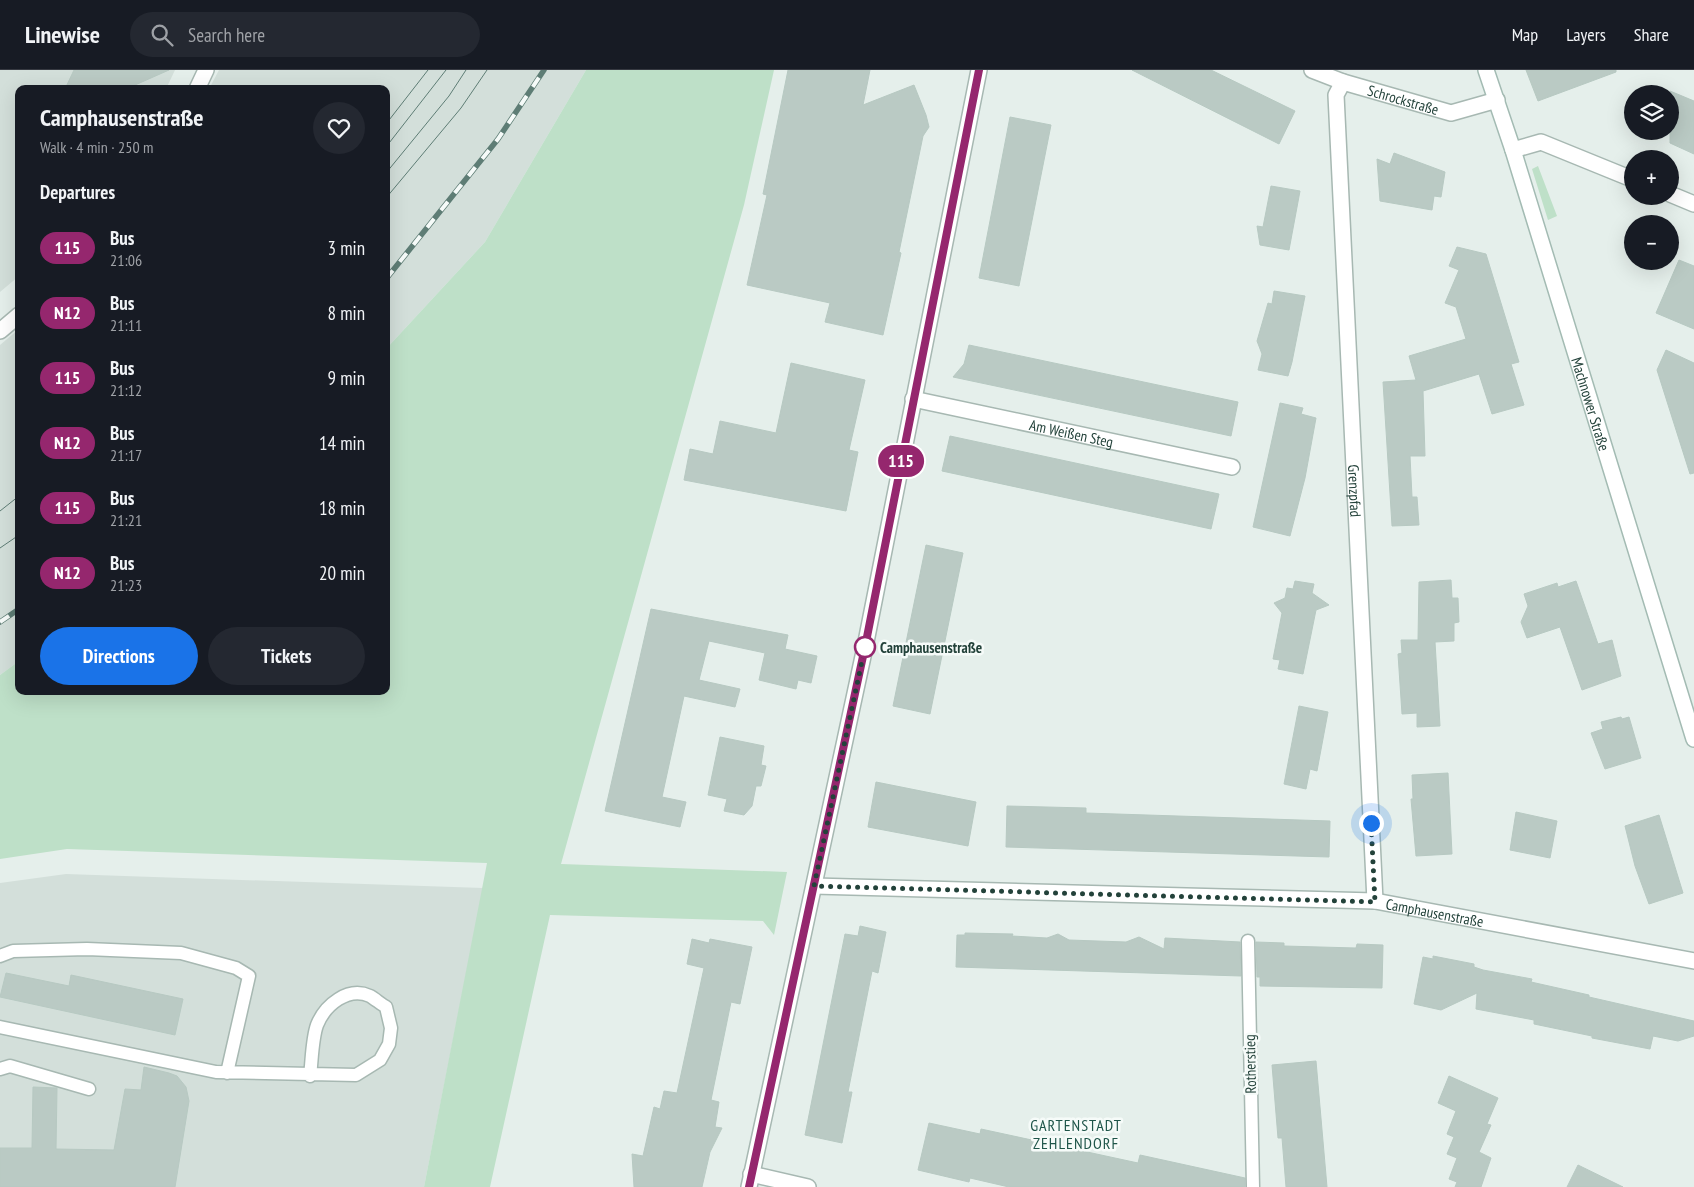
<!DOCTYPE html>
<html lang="en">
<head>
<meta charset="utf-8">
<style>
	body { margin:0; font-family:"PT Sans Narrow",sans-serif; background:#242831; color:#f1f3f6; height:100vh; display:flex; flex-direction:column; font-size:19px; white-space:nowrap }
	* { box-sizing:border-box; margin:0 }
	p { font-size:16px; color:#9ea1a6 }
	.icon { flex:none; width:28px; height:28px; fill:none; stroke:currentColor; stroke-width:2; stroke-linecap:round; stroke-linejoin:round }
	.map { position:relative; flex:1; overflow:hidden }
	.details { position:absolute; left:15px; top:15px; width:375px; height:610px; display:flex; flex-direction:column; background:#171b24; border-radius:10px; box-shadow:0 5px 20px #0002 }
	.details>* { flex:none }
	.badge { padding:0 10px; border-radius:16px; font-size:18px; line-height:32px }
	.fabs { position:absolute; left:1624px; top:15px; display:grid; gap:10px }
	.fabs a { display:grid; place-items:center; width:55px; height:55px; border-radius:50%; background:#171b24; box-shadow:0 5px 20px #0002; font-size:25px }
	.you { position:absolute; width:25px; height:25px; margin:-12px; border:4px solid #fff; border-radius:50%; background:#1a73e8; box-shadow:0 0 0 8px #1a73e833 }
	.map>.badge { position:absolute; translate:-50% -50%; box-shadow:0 0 0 2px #fff }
	h2 { padding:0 25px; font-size:19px; line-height:45px }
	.round { display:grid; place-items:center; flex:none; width:52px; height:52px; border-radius:26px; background:#242831 }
	.headline { display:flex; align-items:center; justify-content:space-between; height:85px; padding:0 25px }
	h1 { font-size:24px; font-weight:700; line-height:38px }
	.action { display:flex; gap:10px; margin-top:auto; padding:10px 25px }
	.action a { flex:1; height:58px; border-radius:30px; background:#1a73e8; color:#fff; font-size:20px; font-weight:700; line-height:58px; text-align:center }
	.action a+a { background:#242831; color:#f1f3f6 }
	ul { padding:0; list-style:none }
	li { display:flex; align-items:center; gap:15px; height:65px; padding:0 25px }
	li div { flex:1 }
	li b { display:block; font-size:19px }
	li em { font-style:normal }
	li .badge { min-width:55px; font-weight:700; text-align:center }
	header { display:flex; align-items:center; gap:30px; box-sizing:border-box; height:70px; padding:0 25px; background:#171b24; border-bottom:1px solid #363941 }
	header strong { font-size:24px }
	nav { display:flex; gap:28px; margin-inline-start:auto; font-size:18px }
	.search { width:350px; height:45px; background:#242831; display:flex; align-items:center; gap:12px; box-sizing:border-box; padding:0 18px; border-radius:28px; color:#9ea1a6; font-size:19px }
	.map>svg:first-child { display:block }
	.built { fill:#d3dfda }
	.green { fill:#bee0c8 }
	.building { fill:#bacac4; stroke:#b7c9c2 }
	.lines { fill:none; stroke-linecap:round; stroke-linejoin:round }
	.service-casing { stroke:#a7b8b2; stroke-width:15 }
	.minor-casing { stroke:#a7b8b2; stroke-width:18 }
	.tertiary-casing { stroke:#a7b8b2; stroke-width:18 }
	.secondary-casing { stroke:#a3bbb3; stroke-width:18 }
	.service { stroke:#fff; stroke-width:12 }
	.minor { stroke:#fff; stroke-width:15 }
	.tertiary { stroke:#fff; stroke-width:15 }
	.secondary { stroke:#fff; stroke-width:15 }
	.tram { stroke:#5e7d75; stroke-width:1 }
	.rail-casing { stroke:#5e7d75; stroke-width:5.5 }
	.rail { stroke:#f6fbf9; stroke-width:4; stroke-dasharray:11; stroke-linecap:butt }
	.line-casing { stroke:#fff; stroke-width:11 }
	.line { stroke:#95276e; stroke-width:8 }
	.walk { stroke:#23423a; stroke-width:5; stroke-dasharray:0 9 }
	.stop-dot { fill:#fff; stroke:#95276e; stroke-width:2.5 }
	.labels { text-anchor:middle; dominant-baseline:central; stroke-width:5; stroke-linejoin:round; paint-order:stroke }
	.street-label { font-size:15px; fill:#23423a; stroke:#f6fbf9 }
	.stop-label { font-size:15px; font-weight:bold; fill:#23423a; stroke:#f6fbf9; text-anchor:start }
	.neighbourhood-label { font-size:16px; letter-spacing:1px; fill:#1e5549; stroke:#f6fbf9 }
</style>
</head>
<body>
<header>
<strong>Linewise</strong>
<div class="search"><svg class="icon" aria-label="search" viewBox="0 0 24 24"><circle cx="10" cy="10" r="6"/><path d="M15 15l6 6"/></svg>Search here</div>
<nav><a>Map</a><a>Layers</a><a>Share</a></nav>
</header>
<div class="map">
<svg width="1694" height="1117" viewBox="0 0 1694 1117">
	<rect width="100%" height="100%" fill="#e5efeb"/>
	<path class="built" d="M0,0h175l-9,19h-147v187l-19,16z
		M219,0h367l-101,172 -99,107v-260h-177z
		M19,259v332l-19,14v-330z
		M66,804l417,14 -59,299h-424v-304z"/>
	<path class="green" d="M586,0h188l-30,135 -183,659 226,8 -13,63 -11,-14 -213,-6 -60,272h-66l63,-324 -420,-14 -67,10v-184l19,-14v30h367v-342l99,-107z
		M1538,96l19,50 -9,4 -16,-51z"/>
	<path class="building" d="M74,0h95l-43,19h-61z
		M788,0h82l-7,35 51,-20 12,30 3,12 -6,9 -24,116 2,1 -18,82 -58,-13 5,-19 -83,-18 20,-90 -4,-1z
		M1132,0h79l84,41 -16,33z
		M1526,0h90v2l-78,29z
		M1670,21l24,10v53l-24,-11z
		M1010,47l41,8 -32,161 -40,-8z
		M1394,83l51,19 -4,25 -7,-1 -2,14 -52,-9 -3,-42 13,5z
		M1271,116l29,5 -11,59 -29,-5 -3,-19 6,1z
		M1457,177l29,7 33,108 -8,2 13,41 -32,9 -13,-40 -56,17 2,65h-15l2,41h5l2,28 -27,1 -9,-144 33,-2 -7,-24 57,-17 -10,-32 -11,-4 14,-33 -10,-4z
		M1679,190l15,6v63l-38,-16z
		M1274,221l31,5 -13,66 -4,14 -30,-6 4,-16 -5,-13 11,-38 4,1z
		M969,275l269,57 -7,34 -278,-59 11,-13z
		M1666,280l28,13v110l-4,1 -33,-104z
		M791,293l74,17 -16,70 9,2 -12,59 -162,-31 6,-31 23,5 7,-33 56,12z
		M1280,333l23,5 -2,6 15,4 -11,60 -15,58 -37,-9z
		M950,366l269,58 -8,35 -269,-58z
		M926,475l37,8 -33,161 -37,-8z
		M1451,510l1,18h6l1,24 -5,1v18l-19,1 5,84 -23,1v-14l-15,1 -4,-60 4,-1 -1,-13h17l1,-58z
		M1295,511l19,3 -2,9 17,12 -13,5 -13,64 -25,-5 2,-9 -7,-1 9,-46 -8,-10 11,-5 2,-10 6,1z
		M1576,511l22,63 14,-4 9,36 -39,14 -22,-63 -33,11 -6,-16 7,-16 -4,-12 33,-11 1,4z
		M651,539l137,26 -3,14 32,7 -6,27 -13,-3 -2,9 -37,-9 6,-27 -56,-12 -10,39 41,9 -5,18 -51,-11 -22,101 24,5 -6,25 -75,-16z
		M1299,636l29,6 -11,59 -7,-2 -4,20 -22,-5z
		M1621,647l1,2 7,-2 12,41 -36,11 -14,-36 12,-4 -2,-7z
		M720,667l44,9 -3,19 5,1 -5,20h-5l-4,20 -8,9 -20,-4 3,-12 -19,-4z
		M1448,703l4,81 -36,2 -5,-57h2l-1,-24z
		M876,712l100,20 -8,44 -100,-19z
		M1007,736l79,2v5l244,8 -1,36 -323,-10z
		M1516,742l41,9 -7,37 -40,-8z
		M1659,745l24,78 -34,11 -14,-38 -10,-40z
		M860,856l26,6 -8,41 -6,-2 -24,121h4l-10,51 -37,-8 40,-201 13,2z
		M965,863l48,1 -1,2 35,2 11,-4 11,6 57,2 13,-5 25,12 1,-11 75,4 1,34 -285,-9 1,-32h8z
		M692,869l17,4 1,-4 42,8 -12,57 -9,-2 -20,98 8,2 -4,25 7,1 -12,24 -8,35h-68l-2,-33 11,2 11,-49 6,2 4,-18 13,2 27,-125 -17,-4z
		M1256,872l28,1v3l72,2 1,-4 26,1 -1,43 -122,-2v-9h-3z
		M1433,886l41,8v3l9,3 49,9 -1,3 58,13v2l105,24v15l-16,5 -25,-5 -3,13 -58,-11v-2l-58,-12v-4l-58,-11 1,-16 -36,17 -27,-6 9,-47 10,2z
		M6,903l63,13 2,-11 112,24 -8,36 -175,-38z
		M1316,991l11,126h-41l-4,-49h-4l-6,-73z
		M144,997l25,6 8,3 9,11 3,14 -14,86h-175v-39h32l1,-61 24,1 -1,61 58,1 11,-61 16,1z
		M1449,1006l49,22 -11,26 4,1 -12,27 12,6 -10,29h-26l2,-5 -8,-3 8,-21 -10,-4 7,-17 -7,-3 9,-23 -18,-8z
		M929,1053l51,11 1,-5 157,34 2,-8 105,23v9h-236l-39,-9 -1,4 -51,-12z
		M1578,1095l45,22h-56z"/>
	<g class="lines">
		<defs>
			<path id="service" d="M1248,871l5,246
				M0,886l13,-5 74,-2 94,4 55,15 13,8 -22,97
				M0,957l216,45 140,3 24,-15 9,-16 2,-16 -5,-21c-5,-3 -11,-8 -16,-11 -22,-10 -45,9 -53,29 -5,14 -5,35 -7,51
				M0,999l10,-3 79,23"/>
			<g id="minor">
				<path id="s1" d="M1312,0l31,12 108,31 46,-13"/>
				<path id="s2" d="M1343,12l-7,13 39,806"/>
				<path d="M197,19l9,-19"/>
				<path d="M1513,80l28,-8 91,37"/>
				<path d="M1670,124l24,10"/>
				<path d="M0,261l19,-16"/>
				<path id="s3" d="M913,329l319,68"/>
				<path id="s4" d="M814,816l561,15 319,60"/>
				<path d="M751,1104l57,13"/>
			</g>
			<path id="tertiary" d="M749,1117l116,-540 114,-577"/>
			<g id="secondary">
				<path id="s5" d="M1486,0l27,80 181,589"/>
			</g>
		</defs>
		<use href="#service" class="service-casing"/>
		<use href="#minor" class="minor-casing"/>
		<use href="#tertiary" class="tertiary-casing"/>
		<use href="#secondary" class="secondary-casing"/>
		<use href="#service" class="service"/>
		<use href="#minor" class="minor"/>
		<use href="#tertiary" class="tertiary"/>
		<use href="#secondary" class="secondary"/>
		<path class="tram" d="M386,54l42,-54
			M386,77l60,-77
			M386,103l63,-77 17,-26
			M386,128l75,-90 26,-38
			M0,441l19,-15
			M0,478l19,-13"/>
		<defs>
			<path id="rail" d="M386,209l112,-140 46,-69
				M0,552l19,-13"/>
		</defs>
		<use href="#rail" class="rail-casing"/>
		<use href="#rail" class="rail"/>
	</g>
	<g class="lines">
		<defs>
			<path id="line" d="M749,1117l116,-540 114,-577"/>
		</defs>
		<use href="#line" class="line-casing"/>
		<use href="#line" class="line"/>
		<path class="walk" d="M865,577l-51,239 561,16 -4,-79"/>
	</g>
	<circle class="stop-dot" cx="865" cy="577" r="10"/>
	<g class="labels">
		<g class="street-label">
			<text stroke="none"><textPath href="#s1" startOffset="96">Schrockstraße</textPath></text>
			<text stroke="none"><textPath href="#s5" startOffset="350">Machnower Straße</textPath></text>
			<text stroke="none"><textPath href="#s3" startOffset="162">Am Weißen Steg</textPath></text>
			<text stroke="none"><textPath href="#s2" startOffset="411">Grenzpfad</textPath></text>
			<text stroke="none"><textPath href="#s4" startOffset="622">Camphausenstraße</textPath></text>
			<text transform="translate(1250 994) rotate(-91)">Rotherstieg</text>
		</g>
		<g class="stop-label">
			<text x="880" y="577">Camphausenstraße</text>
		</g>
		<g class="neighbourhood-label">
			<text x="1076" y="1055">GARTENSTADT<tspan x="1076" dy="18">ZEHLENDORF</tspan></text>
		</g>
	</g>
</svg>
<div class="fabs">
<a><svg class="icon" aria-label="layers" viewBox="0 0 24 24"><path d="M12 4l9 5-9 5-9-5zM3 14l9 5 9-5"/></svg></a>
<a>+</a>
<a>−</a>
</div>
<div class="you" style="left:1371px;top:753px"></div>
<b class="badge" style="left:901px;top:391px;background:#95276e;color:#fff">115</b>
<section class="details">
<div class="headline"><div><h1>Camphausenstraße</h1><p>Walk · 4 min · 250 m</p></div><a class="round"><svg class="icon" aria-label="heart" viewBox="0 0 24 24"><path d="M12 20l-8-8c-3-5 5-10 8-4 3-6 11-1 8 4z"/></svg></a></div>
<h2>Departures</h2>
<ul>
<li><span class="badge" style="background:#95276e;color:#fff">115</span><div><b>Bus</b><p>21:06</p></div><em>3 min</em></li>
<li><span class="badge" style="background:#95276e;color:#fff">N12</span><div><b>Bus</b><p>21:11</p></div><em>8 min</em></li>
<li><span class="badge" style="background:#95276e;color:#fff">115</span><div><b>Bus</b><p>21:12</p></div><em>9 min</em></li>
<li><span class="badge" style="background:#95276e;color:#fff">N12</span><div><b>Bus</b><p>21:17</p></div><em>14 min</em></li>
<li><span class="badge" style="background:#95276e;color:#fff">115</span><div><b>Bus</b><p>21:21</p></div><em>18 min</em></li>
<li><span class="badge" style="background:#95276e;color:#fff">N12</span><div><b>Bus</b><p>21:23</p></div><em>20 min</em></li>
</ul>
<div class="action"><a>Directions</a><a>Tickets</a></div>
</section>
</div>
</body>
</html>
